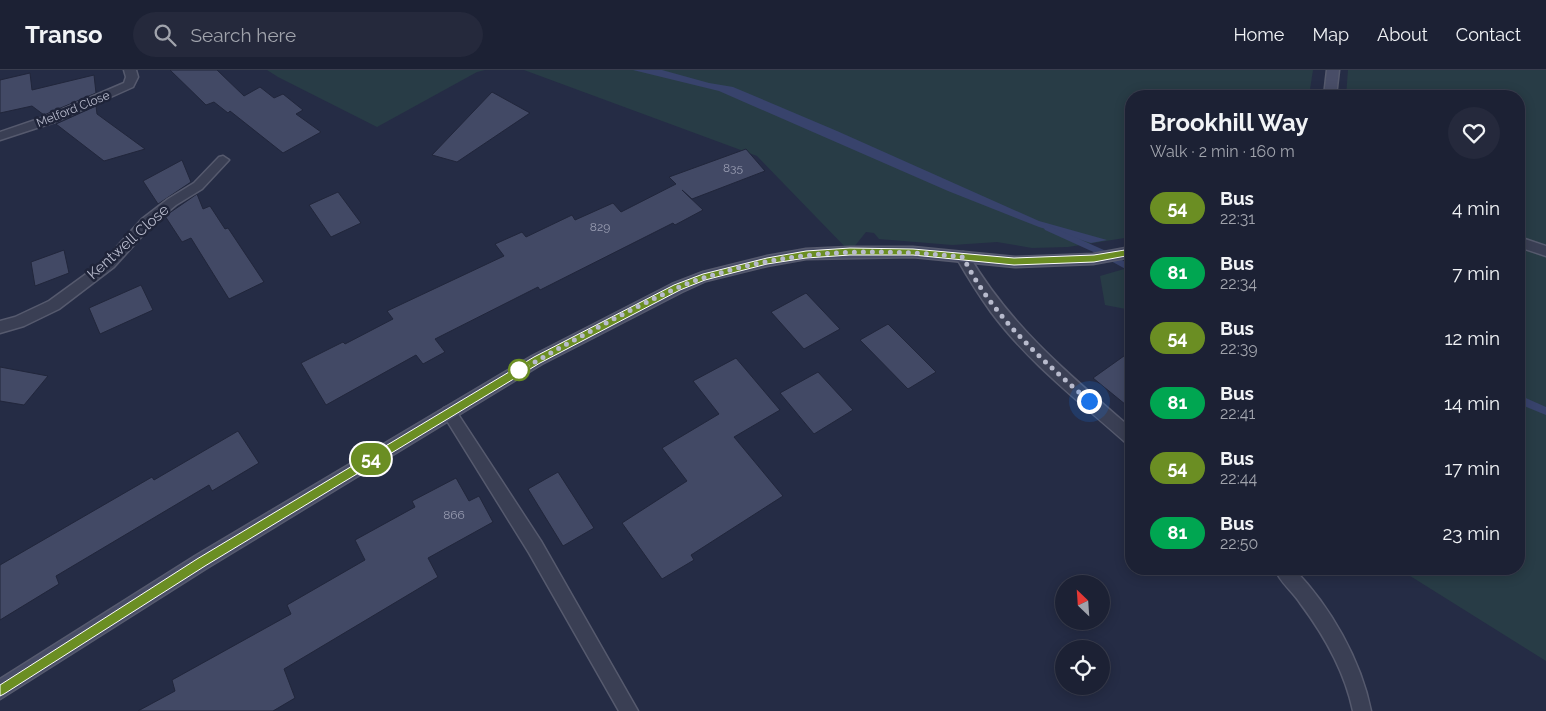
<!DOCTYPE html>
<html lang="en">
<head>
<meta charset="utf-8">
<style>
	body { margin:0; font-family:Raleway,sans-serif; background:#25293c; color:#f1f3f6; height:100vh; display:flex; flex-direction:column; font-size:19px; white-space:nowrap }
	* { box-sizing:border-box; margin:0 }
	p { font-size:16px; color:#a0a3ac }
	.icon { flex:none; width:28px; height:28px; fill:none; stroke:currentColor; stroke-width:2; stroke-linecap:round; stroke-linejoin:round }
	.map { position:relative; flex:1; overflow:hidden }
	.drawer { position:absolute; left:1125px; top:20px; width:400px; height:485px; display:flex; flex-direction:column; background:#1c2134; border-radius:20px; box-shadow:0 2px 12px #0003,0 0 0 1px #3a3e4f }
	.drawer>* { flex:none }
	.badge { padding:0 10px; border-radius:16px; font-size:18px; line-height:32px }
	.needle { width:32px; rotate:335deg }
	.tools { position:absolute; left:1055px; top:505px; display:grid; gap:10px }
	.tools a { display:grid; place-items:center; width:55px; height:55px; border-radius:50%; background:#1c2134; box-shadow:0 2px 12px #0003,0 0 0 1px #3a3e4f; font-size:25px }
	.you { position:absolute; width:25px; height:25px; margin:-12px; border:4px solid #fff; border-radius:50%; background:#1a73e8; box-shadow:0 0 0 8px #1a73e833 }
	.map>.badge { position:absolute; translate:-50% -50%; box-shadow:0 0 0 2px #fff }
	.round { display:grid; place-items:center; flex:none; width:52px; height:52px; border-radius:26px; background:#25293c }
	.summary { display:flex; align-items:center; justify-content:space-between; height:85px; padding:0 25px }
	h1 { font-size:24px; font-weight:700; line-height:38px }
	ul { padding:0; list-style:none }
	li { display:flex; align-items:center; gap:15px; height:65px; padding:0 25px }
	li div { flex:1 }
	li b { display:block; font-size:19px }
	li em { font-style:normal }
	li .badge { min-width:55px; font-weight:700; text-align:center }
	header { display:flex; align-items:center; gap:30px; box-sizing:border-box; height:70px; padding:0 25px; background:#1c2134; border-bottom:1px solid #3a3e4f }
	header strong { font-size:24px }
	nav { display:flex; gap:28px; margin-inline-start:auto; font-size:18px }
	.search { width:350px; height:45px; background:#25293c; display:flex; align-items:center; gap:12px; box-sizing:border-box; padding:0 18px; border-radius:28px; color:#a0a3ac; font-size:19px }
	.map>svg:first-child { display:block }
	.green { fill:#283c46 }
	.water { fill:#38436c }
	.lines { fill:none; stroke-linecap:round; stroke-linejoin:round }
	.stream { fill:#38436c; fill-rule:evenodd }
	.building { fill:#424965; stroke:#21263b }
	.lane-casing { stroke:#565a6e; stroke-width:3 }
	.street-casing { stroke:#565a6e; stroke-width:3 }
	.secondary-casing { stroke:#565a6e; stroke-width:3 }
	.lane { fill:#3a3f54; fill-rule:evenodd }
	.street { fill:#3a3f54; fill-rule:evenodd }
	.secondary { fill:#484d67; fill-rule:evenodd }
	.line { fill:#6b8e23; stroke:#fff }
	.walk { stroke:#b8bbcd; stroke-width:5; stroke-dasharray:0 9 }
	.stop-dot { fill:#fff; stroke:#6b8e23; stroke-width:2.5 }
	.labels { text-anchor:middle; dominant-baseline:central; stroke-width:5; stroke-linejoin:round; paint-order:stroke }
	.far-street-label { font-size:12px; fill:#b8bbcd; stroke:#1f2439 }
	.number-label { font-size:12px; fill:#9a9eb3 }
	.street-label { font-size:15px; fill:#b8bbcd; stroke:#1f2439 }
</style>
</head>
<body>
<header>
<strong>Transo</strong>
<div class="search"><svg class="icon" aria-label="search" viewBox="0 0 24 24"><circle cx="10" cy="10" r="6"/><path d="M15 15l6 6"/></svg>Search here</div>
<nav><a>Home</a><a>Map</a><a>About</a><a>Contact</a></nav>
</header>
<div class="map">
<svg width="1546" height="641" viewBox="0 0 1546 641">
	<rect width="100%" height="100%" fill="#252c45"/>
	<path class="green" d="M267,0h218l-8,2 -100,55 -99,-50z
		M524,0h789l-4,26h-178v141l-63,10 -36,1 -35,-6 -45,3 -73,-6 -5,-6 -8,-1 -16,20 -93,-96z
		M1348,0h198v591l-147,-92h120v-473h-173z
		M1131,197v43l-26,-5 -5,-29z"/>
	<path class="water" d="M633,0h29l47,13 24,4 104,44 202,90 68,19 -16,3 -52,-16 -91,-36 -229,-100z
		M1519,325l27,12v8l-27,-11z"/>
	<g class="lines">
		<path class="stream" d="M1048,155l58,26 25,14v7l-31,-17 -55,-25 -1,-2z"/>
	</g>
	<path class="building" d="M170,0h47l27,26 16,-9 14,11 9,-4 20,16 -7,4 25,18 -38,21 -53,-42 -2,2 -14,-11 -8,3z
		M30,3l2,17 62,-15 2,18 -52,22 -12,-9 -32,7v-33z
		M492,22l38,21 -73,49 -25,-7z
		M96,36l1,8 48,35 -41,12 -48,-37z
		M746,79l19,22 -73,28 -10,-9 21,20 -28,15 -2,-2 -133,67 -2,-3 -103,52 10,13 -22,12 -7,-9 -90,50 -25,-42 42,-21 2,2 48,-25 -6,-8 117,-55 -9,-12 27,-12 4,5 46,-22 3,5 38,-17 8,9 55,-28 -7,-7z
		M182,90l9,22 -33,22 -15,-23z
		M338,122l23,31 -30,14 -22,-32z
		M197,124l6,15 7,-3 15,23 3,-1 36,54 -35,17 -38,-61 -9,4 -17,-26z
		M64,180l5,23 -34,13 -4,-24z
		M141,215l12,25 -53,24 -11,-26z
		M806,223l34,36 -36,20 -33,-37z
		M888,254l48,48 -28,17 -48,-49z
		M1131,281v58l-38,-31z
		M736,288l44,52 -46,27 49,59 -92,59 3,5 -32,19 -40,-56 65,-42 -25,-33 57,-34 -26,-33z
		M0,297l48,9 -24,29 -24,-4z
		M818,302l35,38 -39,24 -34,-41z
		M238,361l21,32 -47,28 -3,-6 -153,91 3,8 -59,36v-55l152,-88 2,3z
		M558,402l36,56 -31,18 -35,-57z
		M456,408l13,23 10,-5 14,26 -65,36 10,19 -154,92 11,29 -22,13h-135l37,-20 -3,-11 119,-66 -4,-9 78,-45 -10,-20 60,-33 -3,-6z"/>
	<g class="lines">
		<defs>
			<path id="lane" d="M1519,167l27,9v10l-27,-9z
				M963,182l5,2c43,73 99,119 163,174v16l-6,-2c-46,-41 -97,-80 -134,-130 -13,-18 -24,-36 -35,-55l2,-3z
				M449,336l5,2 87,133 97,170h-19l-90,-158 -85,-137 -3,-4 3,-4z
				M1275,499h19c36,37 67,91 77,142h-18c-8,-39 -29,-76 -53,-108 -7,-11 -21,-22 -25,-34z"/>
			<path id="street" d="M124,0h12l2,7 -5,10 -78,35 -55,18v-8l47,-16 77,-33 2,-6z
				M223,86l6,4 -27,29 -26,16 -24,20 -38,42 -55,42 -35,17 -24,7v-12l15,-4 34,-16 55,-40 38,-42 26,-20 26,-16 25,-26z"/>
			<path id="secondary" d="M1327,0h12l-3,26h-12z
				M850,177h63l102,10 78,-3 38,-7v10l-38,7 -78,3 -102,-10 -107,2 -39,7 -61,15 -24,11 -140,72 -335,204 -207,131v-20l195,-123 337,-200 140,-72 31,-12 64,-16 39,-7z"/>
		</defs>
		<use href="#lane" class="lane-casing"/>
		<use href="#street" class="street-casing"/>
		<use href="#secondary" class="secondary-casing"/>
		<use href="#lane" class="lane"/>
		<use href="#street" class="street"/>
		<use href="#secondary" class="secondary"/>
	</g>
	<path class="line" d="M850,178l63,1 101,9 80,-3 37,-6 5,3 -5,3 -37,7 -80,3 -101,-10h-63l-44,3 -39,6 -62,16 -25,10 -140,73 -335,203 -201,128 -4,2v-11l197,-126 337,-202 140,-72 29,-11 64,-16 39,-7z"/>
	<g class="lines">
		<path class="walk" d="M519,300c16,-7 31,-17 46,-25 37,-20 74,-40 112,-57 19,-9 40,-14 61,-20 74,-19 149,-19 225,-11 30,60 76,100 126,144"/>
	</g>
	<circle class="stop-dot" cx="519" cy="300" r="10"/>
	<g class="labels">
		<g class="far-street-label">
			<text transform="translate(73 39) rotate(-22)">Melford Close</text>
		</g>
		<g class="number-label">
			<text x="733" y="98">835</text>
			<text x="600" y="157">829</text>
			<text x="454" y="445">866</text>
		</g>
		<g class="street-label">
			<text transform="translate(128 172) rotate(-42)">Kentwell Close</text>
		</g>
	</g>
</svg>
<div class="tools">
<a><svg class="needle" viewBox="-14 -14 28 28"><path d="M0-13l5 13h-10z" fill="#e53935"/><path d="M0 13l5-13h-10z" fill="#a0a3ac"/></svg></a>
<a><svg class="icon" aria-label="locate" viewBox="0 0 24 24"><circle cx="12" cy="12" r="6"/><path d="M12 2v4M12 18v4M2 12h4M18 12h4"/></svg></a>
</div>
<div class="you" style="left:1089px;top:331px"></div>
<b class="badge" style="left:371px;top:389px;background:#6b8e23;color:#fff">54</b>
<section class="drawer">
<div class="summary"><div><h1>Brookhill Way</h1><p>Walk · 2 min · 160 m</p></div><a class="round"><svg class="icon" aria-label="heart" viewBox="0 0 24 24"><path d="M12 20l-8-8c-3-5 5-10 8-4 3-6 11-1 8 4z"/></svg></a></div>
<ul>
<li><span class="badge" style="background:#6b8e23;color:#fff">54</span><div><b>Bus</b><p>22:31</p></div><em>4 min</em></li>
<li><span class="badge" style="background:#00a651;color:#fff">81</span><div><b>Bus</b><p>22:34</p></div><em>7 min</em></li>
<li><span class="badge" style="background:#6b8e23;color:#fff">54</span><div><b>Bus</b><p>22:39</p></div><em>12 min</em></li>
<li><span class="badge" style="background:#00a651;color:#fff">81</span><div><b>Bus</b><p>22:41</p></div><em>14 min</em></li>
<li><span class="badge" style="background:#6b8e23;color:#fff">54</span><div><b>Bus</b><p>22:44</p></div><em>17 min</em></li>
<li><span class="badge" style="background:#00a651;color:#fff">81</span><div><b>Bus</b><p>22:50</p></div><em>23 min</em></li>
</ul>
</section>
</div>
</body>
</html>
